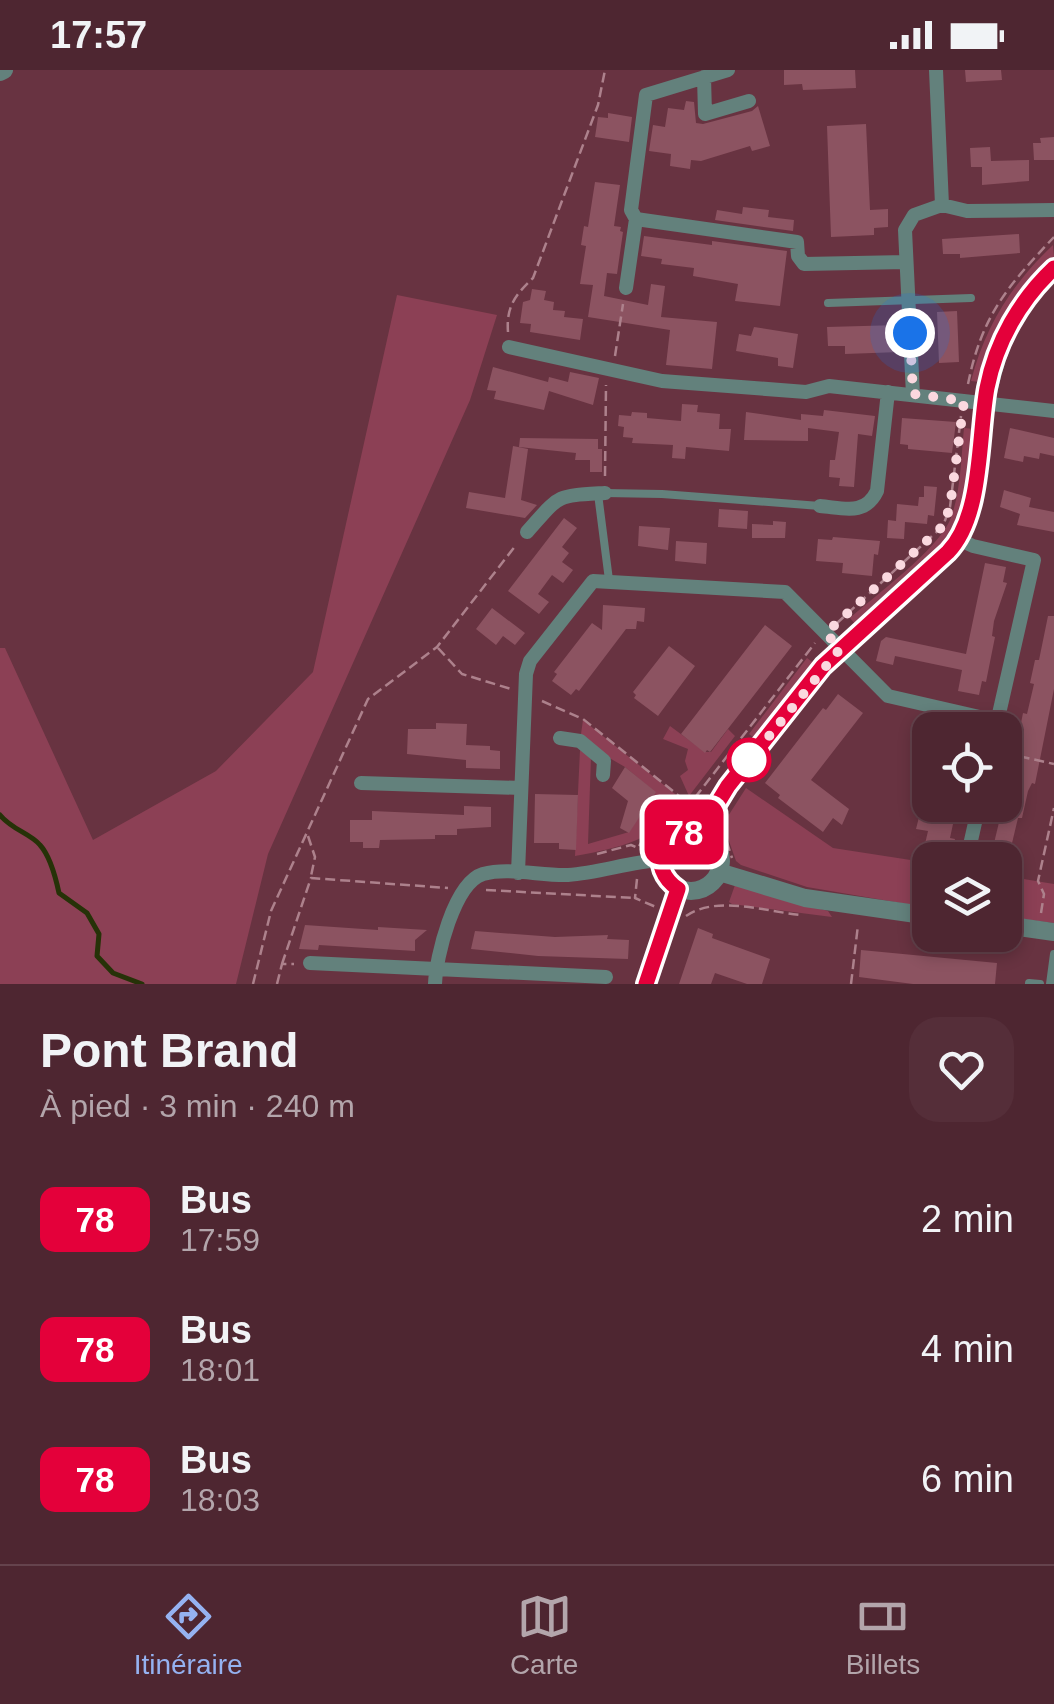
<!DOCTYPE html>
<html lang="fr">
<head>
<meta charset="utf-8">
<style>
	body { margin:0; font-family:Arial,sans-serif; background:#552e39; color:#f1f3f6; height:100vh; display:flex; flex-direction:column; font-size:38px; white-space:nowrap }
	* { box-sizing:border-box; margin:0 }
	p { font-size:32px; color:#b3a5ab }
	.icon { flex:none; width:55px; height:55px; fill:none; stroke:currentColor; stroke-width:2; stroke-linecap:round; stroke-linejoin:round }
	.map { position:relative; height:914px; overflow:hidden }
	.side { display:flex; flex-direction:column; background:#4e2631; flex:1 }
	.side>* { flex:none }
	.badge { padding:0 20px; border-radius:15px; font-size:35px; line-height:65px }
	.tools { position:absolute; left:912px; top:642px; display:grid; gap:20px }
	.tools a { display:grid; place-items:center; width:110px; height:110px; border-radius:20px; background:#4e2631; box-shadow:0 5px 15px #0003,0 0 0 2px #65434d; font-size:50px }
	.you { position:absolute; width:50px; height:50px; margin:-25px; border:8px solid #fff; border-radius:50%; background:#1a73e8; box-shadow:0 0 0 15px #1a73e833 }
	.map>.badge { position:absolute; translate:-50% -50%; box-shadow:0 0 0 5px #fff }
	.round { display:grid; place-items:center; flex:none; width:105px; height:105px; border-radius:30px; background:#552e39 }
	.headline { display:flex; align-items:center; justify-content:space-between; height:170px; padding:0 40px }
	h1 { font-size:48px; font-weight:700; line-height:75px }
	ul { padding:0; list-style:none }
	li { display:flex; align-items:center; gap:30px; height:130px; padding:0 40px }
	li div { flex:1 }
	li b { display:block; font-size:38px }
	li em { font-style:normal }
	li .badge { min-width:110px; font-weight:700; text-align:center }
	.status { display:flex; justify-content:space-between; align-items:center; height:70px; padding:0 50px; background:#4e2631; direction:ltr }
	.status svg { height:28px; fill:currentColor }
	.menu { display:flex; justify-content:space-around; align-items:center; height:140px; border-top:2px solid #65434d; background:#4e2631; font-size:28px; color:#b3a5ab }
	.menu a { display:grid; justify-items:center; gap:5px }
	.menu .active { color:#95b2f1 }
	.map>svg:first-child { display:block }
	.green { fill:#8c4055 }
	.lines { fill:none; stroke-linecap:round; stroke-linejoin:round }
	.stream { stroke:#263208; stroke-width:5 }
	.building { fill:#8c5361 }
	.path { stroke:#ad818c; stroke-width:2.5; stroke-dasharray:10 5; stroke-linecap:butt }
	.service { stroke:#63817c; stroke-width:8 }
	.minor { stroke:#63817c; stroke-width:14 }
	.tertiary { stroke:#63817c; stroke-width:18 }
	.line-casing { stroke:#fff; stroke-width:22 }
	.line { stroke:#e4003a; stroke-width:15 }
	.walk { stroke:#fad8df; stroke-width:10; stroke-dasharray:0 18 }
	.stop-dot { fill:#fff; stroke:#e4003a; stroke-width:5 }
</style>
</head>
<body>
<div class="status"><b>17:57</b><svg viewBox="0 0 49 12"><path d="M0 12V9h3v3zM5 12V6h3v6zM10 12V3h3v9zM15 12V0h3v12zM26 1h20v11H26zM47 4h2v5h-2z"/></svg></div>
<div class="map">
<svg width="1054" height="914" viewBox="0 0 1054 914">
	<rect width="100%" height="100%" fill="#683341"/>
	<path class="green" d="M1053,175l1,12c-36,36 -58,77 -74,125l-9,-1c14,-55 41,-97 82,-136z
		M397,225l100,20 -27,85 -202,454 -32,130h-236v-336h5l88,192 123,-69 97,-99z
		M964,358l10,1 -11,82 -10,24 -97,90 -6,-7c26,-23 87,-68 100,-98 11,-27 11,-63 14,-92z
		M807,588l8,6 -41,54 -3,-2 -17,22 -5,-4z
		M583,650l102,82c-28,38 -66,46 -110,54l5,-106 11,7 -3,87 41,-12 26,-40 -30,-25 -45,-26z
		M670,656l35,26h6l17,-23 7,7 -46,60 -9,-20 8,-6 -3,-9 3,-12 -25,-10z
		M746,718l87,60 97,15v45l-123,-21 -66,-22 -5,-4 -13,-37z
		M1005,806l49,8v39l-49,-6z
		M735,815l93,26 4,6 -100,-13 -3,-2z"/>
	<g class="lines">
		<path class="stream" d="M0,745c12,15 30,18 40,30 11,12 16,34 19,48l28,20 12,21 -2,22 16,17 29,11"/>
	</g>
	<path class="building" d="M784,0h71l1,18 -53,2 -1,-6 -18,1z
		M965,0h36l1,10 -36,2z
		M686,31l8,1 2,21 7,1 49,-13 6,-5 12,40 -18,5 -2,-5 -49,15 -10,-1 -1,9 -20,-3 1,-12 -22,-3 4,-26 12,2 3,-19 16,2z
		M608,43l24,4 -3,25 -34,-5 3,-20 10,1z
		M866,54l4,86 18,-1v18l-14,1v7l-43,2 -4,-111z
		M1054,67v23h-20l-1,-17h8l-1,-5z
		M990,77l1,14 38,-1v21l-47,4v-18h-11l-1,-19z
		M595,112l25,3 -6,41 7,1 -1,4 3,1 -6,42 -10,-1 -3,23 44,9 3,-21 14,2 -4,31 56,5 -5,47 -46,-4 4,-35 -82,-13 5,-32 -13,-1 6,-38 -5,-1 3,-19 4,1z
		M743,137l26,3 -1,7 26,3 -1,11 -78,-11 2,-10 25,4z
		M1019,164l1,19 -60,5v-4h-17l-1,-15z
		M644,166l68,9v-4l75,10 -7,55 -45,-5 3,-17 -45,-8 1,-8 -33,-4 1,-5 -21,-3z
		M532,219l14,2 -2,9 10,2 -1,8 12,1 -1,6 19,2 -3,21 -50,-8 1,-8 -11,-1 3,-21 7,-2z
		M957,241l2,51 -20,1 -2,-51z
		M899,255l1,27 -55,2v-8h-17l-1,-19z
		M754,257l44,7 -5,34 -15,-2v-8l-42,-7 3,-17 12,2z
		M493,297l55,15 1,-5 19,5 2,-10 29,6 -6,27 -44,-14 -5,19 -50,-11 2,-8 -9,-1z
		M682,334l16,1 -1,7 23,2 -1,15h12l-2,22 -43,-4 -1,12 -13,-1 1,-13 -41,-2 1,-5 -10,-1 1,-10 -6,-1 1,-11 12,1 1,-4 15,1v5l34,3z
		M824,340l51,6 -3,20 -14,-2 -4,53 -15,-1 1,-8 -11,-1 1,-17h5l4,-28 -31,-4v13l-64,-1 2,-28 55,8v-6l22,2z
		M902,348l54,4 -4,31 -44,-4v-4l-8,-1z
		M1010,358l44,10v18l-14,-3 -1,6 -15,-3 -1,6 -19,-4z
		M520,368l78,1v10h4v23h-12v-12h-15l1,-7 -57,-6z
		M513,376l15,3 -7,51 16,5 -12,13 -59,-10 3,-16 36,6z
		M924,416l13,1 -3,29 -6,-1 -1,9 -22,-2 -1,17 -17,-1 1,-18 8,1 1,-17 21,2 1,-9h5z
		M1004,420l27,8 -2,9 25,5v20l-37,-7 3,-11 -20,-7z
		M719,439l29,2 -1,18 -29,-2z
		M564,448l13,10 -15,19 7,6 -7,9 11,8 -10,13 -11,-8 -14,19 11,8 -10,12 -31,-23z
		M773,451l13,1 -1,16h-33v-14l21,1z
		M639,456l31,2 -2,22 -30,-4z
		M833,467l47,4 -2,14 -4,-1 -2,22 -30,-3 1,-10 -27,-2 2,-22 14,1z
		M676,471l31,2 -1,21 -31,-3z
		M985,493l21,4 -3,15 4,1 -13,38 -2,15 3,1 -9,45 -4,-1 -3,14 -21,-4 4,-21 -67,-14 -2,9 -17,-4 5,-20 5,-4 80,17z
		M603,535l42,3 -1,14 -7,-1 -1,8h-10l-47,62 -3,-2 -5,6 -19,-14 5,-7 -3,-2 38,-49 10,7z
		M492,538l33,25 -10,12 -12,-9 -7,9 -20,-16z
		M1048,546h6v73l-19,95 -3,-1 -4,8 -6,27h-4l-10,42h-18l15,-63 5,1 14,-69 -4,-1 3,-15 4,1 7,-30 -4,-1 5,-23h4z
		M765,555l27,21 -82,106 -3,-2 -2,3 -24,-19z
		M669,576l26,20 -37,50 -24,-18 2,-3 -3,-3z
		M838,624l25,19 -52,67 38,29 -7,16 -9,-7 -10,14 -45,-34 2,-3 -15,-12 58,-75 3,2z
		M436,653l31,1 -1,21 24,1v4l10,1v18l-34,-1v-8l-59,-6 1,-25h28z
		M625,697l31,25 -27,41 -9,-5 8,-27 -16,-13z
		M535,724l43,1 -2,55 -17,-1v-6h-25z
		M934,735h21l-5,19h3l-3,14 5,1 -3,15 -19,-4 1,-4 -9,-2 3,-13 -12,-2 3,-12 12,3z
		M464,736l27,1v20l-34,2v6h-22v4l-55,1 -1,8h-16v-6h-13v-22h22v-9l92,4z
		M305,855l73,5v-3l49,3 -12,10v11l-96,-6 -1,5 -19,-1z
		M698,858l15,6 -1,4 58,21 -8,25h-15l-32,-11 -4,11h-32z
		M475,861l80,6 53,-2 -1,4 22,1 -1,19 -90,-3 -67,-7z
		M861,880l136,13 -2,21h-82l-54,-7z"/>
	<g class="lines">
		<path class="path" d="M508,262c-2,-25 7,-37 25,-54l65,-173 7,-35
			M615,286l8,-52
			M968,314c14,-69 39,-97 86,-147
			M605,406l1,-91
			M836,554l107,-98 7,-19 11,-91
			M438,578l24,26 49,15
			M542,631l41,18 101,81h7
			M1005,683l49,11
			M722,757l10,31
			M308,766l7,21 -4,19
			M597,784l34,-9 7,3 4,-7 41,-28 132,-170
			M637,809l-2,19 21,9
			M486,820l149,8
			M1041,843l3,-19 -6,-13 16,-73
			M686,846c31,-21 78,-5 114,-1
			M951,865l48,7
			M282,894l29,-86 137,10
			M253,914l18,-73 97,-212 69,-52 79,-102
			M277,914l5,-20h12
			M851,914l7,-59"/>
		<path class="service" d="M828,233l143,-5
			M605,423l57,1 158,12
			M598,424l11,86
			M1029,913l11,1
			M1050,914l4,-30"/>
		<path class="minor" d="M936,0l6,135 25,6 87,-1
			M704,7l1,37 44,-13
			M636,149l161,23 1,14 6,8 102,-2
			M626,218l10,-69 -5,-9 15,-115 82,-25
			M509,277l153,34 144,11 23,-6 225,25
			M913,325l-8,-165 9,-15 28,-10
			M820,436c24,2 45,10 57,-15l11,-99
			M527,462c34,-38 27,-36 78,-39
			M960,470l13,6 61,14 -38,167
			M560,668l20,3 24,20 -1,14
			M361,713l160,5
			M970,775l9,-40
			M518,803l8,-199 4,-13 63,-80 192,11 103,104 109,25
			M310,893l296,14
			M435,914c1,-27 19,-101 48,-110 26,-7 58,2 85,1 31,-2 61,-13 92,-15"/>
		<path class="tertiary" d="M0,2l4,-2
			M661 791a30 30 0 1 1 60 0a30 30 0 1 1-60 0Z
			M700,762l29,-46 94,-120 137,-126c12,-24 13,-49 17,-75 9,-75 19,-144 77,-197
			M719,802l86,26 125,18
			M1005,855l49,7
			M646,914l32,-95"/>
	</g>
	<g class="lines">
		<defs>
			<path id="line" d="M646,914l32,-95c-32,-22 -17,-61 22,-57l28,-46 95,-120 125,-114c35,-36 30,-115 39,-164 9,-46 33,-88 67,-120"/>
		</defs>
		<use href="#line" class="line-casing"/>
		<use href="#line" class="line"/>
		<path class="walk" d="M749,690l-1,2 92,-113 -14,-16 117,-107 7,-19 14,-106 -51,-7 -3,-61"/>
	</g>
	<circle class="stop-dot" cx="749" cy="690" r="20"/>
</svg>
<div class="tools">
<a><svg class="icon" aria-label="locate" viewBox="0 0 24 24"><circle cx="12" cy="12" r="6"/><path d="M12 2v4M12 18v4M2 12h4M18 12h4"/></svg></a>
<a><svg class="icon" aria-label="layers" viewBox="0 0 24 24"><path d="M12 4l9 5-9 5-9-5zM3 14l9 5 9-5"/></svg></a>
</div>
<div class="you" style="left:910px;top:263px"></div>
<b class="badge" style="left:684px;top:762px;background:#e4003a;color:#fff">78</b>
</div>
<section class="side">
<div class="headline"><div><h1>Pont Brand</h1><p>À pied · 3 min · 240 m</p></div><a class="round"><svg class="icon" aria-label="heart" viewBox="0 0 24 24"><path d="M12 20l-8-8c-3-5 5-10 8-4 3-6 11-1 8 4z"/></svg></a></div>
<ul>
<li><span class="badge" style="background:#e4003a;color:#fff">78</span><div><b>Bus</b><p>17:59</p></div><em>2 min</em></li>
<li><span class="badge" style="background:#e4003a;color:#fff">78</span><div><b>Bus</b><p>18:01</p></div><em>4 min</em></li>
<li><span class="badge" style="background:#e4003a;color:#fff">78</span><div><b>Bus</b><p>18:03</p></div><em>6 min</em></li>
</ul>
</section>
<nav class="menu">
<a class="active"><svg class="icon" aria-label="directions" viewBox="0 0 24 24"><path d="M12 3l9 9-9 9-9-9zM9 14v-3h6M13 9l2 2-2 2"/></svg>Itinéraire</a>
<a><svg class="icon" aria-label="map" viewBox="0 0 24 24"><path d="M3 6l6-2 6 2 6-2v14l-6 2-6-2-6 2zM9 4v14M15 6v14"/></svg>Carte</a>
<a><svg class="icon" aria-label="tickets" viewBox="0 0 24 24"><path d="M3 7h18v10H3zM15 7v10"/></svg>Billets</a>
</nav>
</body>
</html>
